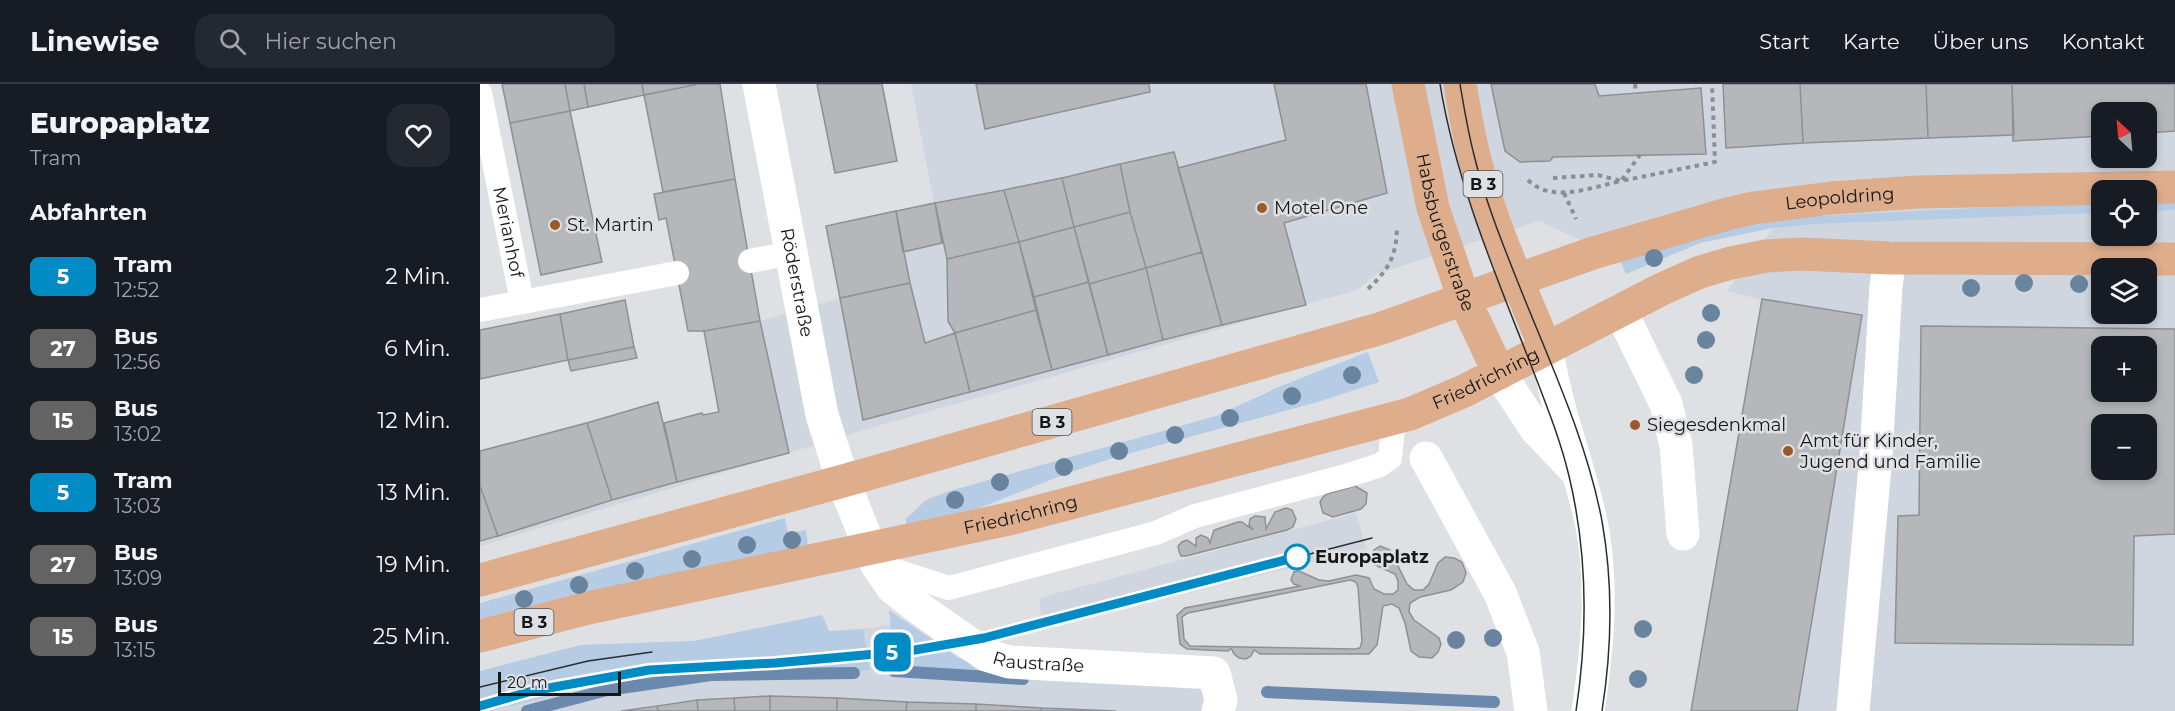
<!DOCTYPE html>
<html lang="de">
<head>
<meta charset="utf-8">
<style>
	body { margin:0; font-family:Montserrat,sans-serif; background:#242831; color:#f1f3f6; height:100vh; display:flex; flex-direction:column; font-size:22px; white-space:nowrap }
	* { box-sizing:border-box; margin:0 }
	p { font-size:20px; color:#9ea1a6 }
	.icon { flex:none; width:33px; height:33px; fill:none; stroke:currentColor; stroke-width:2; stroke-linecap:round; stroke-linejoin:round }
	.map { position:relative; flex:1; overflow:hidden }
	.drawer { display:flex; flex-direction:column; background:#171b24; width:480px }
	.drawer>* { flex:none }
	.badge { padding:0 12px; border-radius:9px; font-size:21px; line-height:39px }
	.needle { width:39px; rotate:334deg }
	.buttons { position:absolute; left:1611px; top:18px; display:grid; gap:12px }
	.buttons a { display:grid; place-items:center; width:66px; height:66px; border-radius:12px; background:#171b24; box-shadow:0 3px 9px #0003; font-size:30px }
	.scale { position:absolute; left:18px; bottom:15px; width:123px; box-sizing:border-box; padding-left:6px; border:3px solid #161717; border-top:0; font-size:16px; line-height:21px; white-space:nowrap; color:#161717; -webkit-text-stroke:4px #dee0e3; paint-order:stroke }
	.map>.badge { position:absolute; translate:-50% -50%; box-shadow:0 0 0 3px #fff }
	h2 { padding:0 30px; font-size:22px; line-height:54px }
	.round { display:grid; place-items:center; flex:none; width:63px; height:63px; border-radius:18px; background:#242831 }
	.summary { display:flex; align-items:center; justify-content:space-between; height:102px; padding:0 30px }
	h1 { font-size:28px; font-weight:800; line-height:45px }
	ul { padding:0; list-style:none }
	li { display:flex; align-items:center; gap:18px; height:72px; padding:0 30px }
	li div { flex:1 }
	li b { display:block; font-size:22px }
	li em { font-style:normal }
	li .badge { min-width:66px; font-weight:700; text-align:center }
	header { display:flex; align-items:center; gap:36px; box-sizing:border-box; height:84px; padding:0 30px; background:#171b24; border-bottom:2px solid #363941 }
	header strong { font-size:28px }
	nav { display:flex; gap:33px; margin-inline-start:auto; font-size:21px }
	.search { width:420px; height:54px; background:#242831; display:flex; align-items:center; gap:15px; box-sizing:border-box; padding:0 21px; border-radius:18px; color:#9ea1a6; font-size:22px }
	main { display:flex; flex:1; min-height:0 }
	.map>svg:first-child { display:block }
	.built { fill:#cfd6df; fill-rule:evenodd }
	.green { fill:#b6cbe4 }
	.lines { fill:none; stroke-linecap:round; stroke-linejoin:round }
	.stream { stroke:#6b89ac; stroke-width:12 }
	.building { fill:#b5b7ba; stroke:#8e9093; stroke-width:1.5; fill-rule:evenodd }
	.path { stroke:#8c8e90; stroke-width:4; stroke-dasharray:4.5 4.5; stroke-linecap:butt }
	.service { stroke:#fff; stroke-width:24 }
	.pedestrian { stroke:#fff; stroke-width:33 }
	.minor { stroke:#fff; stroke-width:33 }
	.primary { stroke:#ddad8c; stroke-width:33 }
	.tram { stroke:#2c2e2e; stroke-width:1.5 }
	.tree { fill:#69849e }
	.line-casing { stroke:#fff; stroke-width:14 }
	.line { stroke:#008bc5; stroke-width:9 }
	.poi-dot { fill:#9c5829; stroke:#dee0e3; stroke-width:2 }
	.stop-dot { fill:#fff; stroke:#008bc5; stroke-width:3 }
	.labels { text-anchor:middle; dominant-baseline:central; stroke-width:5; stroke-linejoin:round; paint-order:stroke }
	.shield { fill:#dee0e3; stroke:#525354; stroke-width:1.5 }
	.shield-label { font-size:16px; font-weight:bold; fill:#161717 }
	.street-label { font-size:18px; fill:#161717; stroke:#dee0e3 }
	.poi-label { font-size:18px; fill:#161717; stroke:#dee0e3; text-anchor:start }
	.stop-label { font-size:18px; font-weight:bold; fill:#161717; stroke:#dee0e3; text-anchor:start }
</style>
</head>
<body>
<header>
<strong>Linewise</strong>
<div class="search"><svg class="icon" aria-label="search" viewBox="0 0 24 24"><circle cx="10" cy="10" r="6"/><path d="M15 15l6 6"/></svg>Hier suchen</div>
<nav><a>Start</a><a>Karte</a><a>Über uns</a><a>Kontakt</a></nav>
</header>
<main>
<section class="drawer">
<div class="summary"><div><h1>Europaplatz</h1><p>Tram</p></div><a class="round"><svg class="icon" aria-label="heart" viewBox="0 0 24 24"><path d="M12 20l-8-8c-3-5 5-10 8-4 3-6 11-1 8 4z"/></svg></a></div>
<h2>Abfahrten</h2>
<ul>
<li><span class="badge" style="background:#008bc5;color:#fff">5</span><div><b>Tram</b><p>12:52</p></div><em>2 Min.</em></li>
<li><span class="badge" style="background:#646363;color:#fff">27</span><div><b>Bus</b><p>12:56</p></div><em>6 Min.</em></li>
<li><span class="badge" style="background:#646363;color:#fff">15</span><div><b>Bus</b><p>13:02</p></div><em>12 Min.</em></li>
<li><span class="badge" style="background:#008bc5;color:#fff">5</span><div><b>Tram</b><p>13:03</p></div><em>13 Min.</em></li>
<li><span class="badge" style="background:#646363;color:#fff">27</span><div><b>Bus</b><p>13:09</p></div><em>19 Min.</em></li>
<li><span class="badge" style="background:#646363;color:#fff">15</span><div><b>Bus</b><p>13:15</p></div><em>25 Min.</em></li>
</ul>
</section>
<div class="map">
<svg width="1695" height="627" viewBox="0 0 1695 627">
	<rect width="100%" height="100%" fill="#dee0e3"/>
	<path class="built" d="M431,0h1264v115l-360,17 -196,42 -80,-37 -162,53 -20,16 -476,135 -401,121v-95l178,-49 6,21 38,-10 1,2 15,-3 -14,-81 56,-10 80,-23 63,-46 39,-9zM1622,28h44v46h-44z
		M1695,126v501h-484l71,-411 -35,-9 46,-63 43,-4 285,-11 1,23h44l1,-24zM1622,184h44v46h-44zM1622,262h44v46h-44zM1622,340h44v46h-44z
		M876,429l10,36 -323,80 -4,-31z
		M427,538l37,26 -45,21 291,13 46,29h-756v-40l101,-26 113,-4 169,-12z"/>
	<path class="green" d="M1695,115v11l-28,2 -1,-12z
		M1621,118v11l-285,11 -43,4 -73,15 -74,31 -7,-16 130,-35 66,-7z
		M888,268l11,30 -58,19 -205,56 -48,16 -91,36 -71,16v-6l20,-19 20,-8 270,-76 65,-30z
		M305,434l3,15 18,-3 2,16 -230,48 -98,25v-16z
		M409,526l68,47 26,11 -1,5 -87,-5z
		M342,531l7,16 34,-2 7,41 -171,6 -111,11 -98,24h-10v-40l101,-26 113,-4z"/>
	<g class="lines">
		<path class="stream" d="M414,587l129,8
			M787,608l227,10
			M47,627l80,-21 104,-15 143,-2"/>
	</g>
	<path class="building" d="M22,0h63l5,27 -60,12z
		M85,0h19l4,23 -18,4z
		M104,0h58l2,11 -56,12z
		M162,0h57l-55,11z
		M219,0h21l15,95 -72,13 -19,-97z
		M337,0h65l15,77 -62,12z
		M496,0h173l1,8 -165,37z
		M794,0h92l21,109 -103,30 22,82 -84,20 -44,-157 108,-28z
		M1011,0h104l4,12 102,-8 5,66 -153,3 -3,4 -30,1 -15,-11z
		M1243,0h77l3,59 -77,5z
		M1320,0h126l2,54 -125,5z
		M1446,0h86l2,51 -86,3z
		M1532,0h163v47l-29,2v-21h-44v24l-89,5z
		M90,27l32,151 -61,13 -31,-152z
		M694,68l28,100 -56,16 -16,-56 -10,-48z
		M640,80l10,48 -56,15 -12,-49z
		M582,94l12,49 -55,15 -15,-52z
		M255,95l25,142 -56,10h-16l-22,-113 -7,2 -5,-26z
		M524,106l15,52 -72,17 -12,-56z
		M455,119l7,40 -39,9 -7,-41z
		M416,127l14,72 -70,15 -14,-72z
		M650,128l16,56 -57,16 -15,-57z
		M594,143l15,55 -55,15 -15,-55z
		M539,158l17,68 -81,23 -7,-12 -1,-62z
		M722,168l20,73 -59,15 -17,-72z
		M666,184l17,72 -55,15 -19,-71z
		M609,198l19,73 -56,15 -18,-73z
		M430,199l15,60 30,-10 15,59 -107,28 -23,-122z
		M1282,215l100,16 -65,396h-106z
		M145,216l9,47 -66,13 -8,-46z
		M556,226l16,60 -82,22 -15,-59z
		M80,230l8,46 -88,19v-49z
		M280,237l29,132 -112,29 -13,-59 38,-10 1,2 16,-3 -15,-81z
		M1441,242l254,3v205l-41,2 -1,109 -238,-2 3,-127 21,-1zM1622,262h44v46h-44zM1622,340h44v46h-44z
		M154,263l3,11 -66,13 -3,-11z
		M178,318l19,80 -65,18 -25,-77z
		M107,339l25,77 -114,36 -18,-50v-35z
		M0,402l18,50 -18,5z
		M875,402l12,7 -1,11 -5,5 -28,8 -10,-4 -3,-11 3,-5 4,-3z
		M806,424l6,2 4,9 -3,8 -6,3 -101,26h-5l-2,-5 -1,-5 4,-4 5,-2 9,6v-8l5,-3 7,3 2,5 4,-13 24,-8h4l11,8 -4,-5 1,-6 5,-3 10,1 1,12 9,-17z
		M900,462l10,4 17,34 7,6h9l6,-6 9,-21 7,-6 9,1 8,4 4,11 -3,9 -12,8 -31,7 -10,6 -1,9 5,8 25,18 2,6 -3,8 -6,6 -13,-1 -8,-6 -6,-28 -6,-15 -7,-4 -9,2 -6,39 -8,9h-109l-6,-4 -3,6 -5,3 -7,-1 -5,-4 -3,-6 -3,3 -41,-2 -7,-5 -3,-29 8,-7 115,-22 -6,-2 -3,-4 3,-8 5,-1 20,9 10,1 27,-6 13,3 5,11 10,5h9l5,-4v-9l-3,-7 -20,-9 -4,-7 3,-8z
		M870,496l6,2 2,5 4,54 -2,7 -6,1 -164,-3 -6,-7 -2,-22 6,-4z
		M290,612v15h-35l-1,-13z
		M290,612l67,2v13h-67z
		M254,614l1,13h-37l-1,-11z
		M357,614l70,4 -1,9h-69z
		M217,616l1,11h-40l-1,-5z
		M427,618l69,2v7h-70z
		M496,620l65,4v3h-65z
		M177,622l1,5h-37z
		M561,624l75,3h-75z"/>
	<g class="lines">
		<path class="path" d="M1155,0l1,9
			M1073,94l45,-3 23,6 94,-19 -3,-78
			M1048,96c24,24 64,7 93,1l19,-26
			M1084,109l12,26
			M888,205c21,-20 28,-32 29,-61"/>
		<g class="service">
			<path id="s1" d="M0,9l42,208"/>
			<path d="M270,177l41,-8"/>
			<path d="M0,226l197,-37"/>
			<path d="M397,481l72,23 207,-55 39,-17 151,-40 34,-11 10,-7 4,-40"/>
		</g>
		<path class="pedestrian" d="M1140,226l46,94 10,41 7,89
			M1066,265c5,24 10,48 17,72 11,37 23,73 30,111 10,60 4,120 -5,179
			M1019,289l37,56 39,41
			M946,374l74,135 23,59 8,59
			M1373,627l23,-256 10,-169 4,-28"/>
		<path class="minor" id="s2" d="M279,0l63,331 21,66 34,84 16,23 27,21 66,46 23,7 205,11 7,27 -3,11"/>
		<g class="primary">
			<path id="s3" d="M928,0l25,124 31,91 35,74"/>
			<path d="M980,0c4,24 8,48 14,72 16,66 46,130 72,193"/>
			<path id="s4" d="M0,496l363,-99 539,-153 211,-75 134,-39 26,-6 78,-10 87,-6 257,-5"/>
			<path id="s5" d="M0,552l108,-28 425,-90 397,-104 54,-23 198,-102 38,-17 31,-9 35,-7 34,-2 90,4 285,1"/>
		</g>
		<path class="tram" d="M960,0c16,98 55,189 91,281 14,37 29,73 38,111 19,79 19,156 7,235
			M980,0c4,24 8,48 14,71 10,42 27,85 43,125 31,79 69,157 85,241 11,62 10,127 0,190
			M0,603l108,-26 64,-9
			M0,622l52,-15 117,-21 126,-6 134,-13 75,-13 388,-100"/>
	</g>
	<g class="tree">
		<circle cx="1174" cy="174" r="9"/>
		<circle cx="1544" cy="199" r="9"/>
		<circle cx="1599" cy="200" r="9"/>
		<circle cx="1491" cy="204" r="9"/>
		<circle cx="1231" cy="229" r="9"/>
		<circle cx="1226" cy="256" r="9"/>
		<circle cx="872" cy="291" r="9"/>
		<circle cx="1214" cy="291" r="9"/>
		<circle cx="812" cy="312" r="9"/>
		<circle cx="750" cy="334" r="9"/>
		<circle cx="695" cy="351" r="9"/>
		<circle cx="639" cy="367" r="9"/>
		<circle cx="584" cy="383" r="9"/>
		<circle cx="520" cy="398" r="9"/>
		<circle cx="475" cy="416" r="9"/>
		<circle cx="312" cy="456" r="9"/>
		<circle cx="267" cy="461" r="9"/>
		<circle cx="212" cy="475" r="9"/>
		<circle cx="155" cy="487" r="9"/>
		<circle cx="99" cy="501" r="9"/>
		<circle cx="44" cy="515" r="9"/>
		<circle cx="1163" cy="545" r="9"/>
		<circle cx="1013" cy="554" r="9"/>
		<circle cx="976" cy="556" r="9"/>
		<circle cx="1158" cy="595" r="9"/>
	</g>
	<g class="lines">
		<defs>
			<path id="line" d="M0,622l52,-15 117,-21 126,-7 134,-12 75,-13 313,-81"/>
		</defs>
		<use href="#line" class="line-casing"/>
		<use href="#line" class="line"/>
	</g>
	<g class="poi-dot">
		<circle cx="782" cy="124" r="6"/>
		<circle cx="75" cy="141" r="6"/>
		<circle cx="1155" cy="341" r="6"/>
		<circle cx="1308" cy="367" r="6"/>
	</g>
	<circle class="stop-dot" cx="817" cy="473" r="12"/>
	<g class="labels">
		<g class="shield">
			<rect x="983.5" y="87" width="39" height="26" rx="4.5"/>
			<rect x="552.5" y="325" width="39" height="26" rx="4.5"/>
			<rect x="34.5" y="525" width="39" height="26" rx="4.5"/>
		</g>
		<g class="shield-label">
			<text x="1003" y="100">B 3</text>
			<text x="572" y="338">B 3</text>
			<text x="54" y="538">B 3</text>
		</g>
		<g class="street-label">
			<text stroke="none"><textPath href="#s4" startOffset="1414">Leopoldring</textPath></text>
			<text stroke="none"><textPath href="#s3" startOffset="153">Habsburgerstraße</textPath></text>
			<text stroke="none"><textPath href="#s1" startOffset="142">Merianhof</textPath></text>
			<text stroke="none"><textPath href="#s2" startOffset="202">Röderstraße</textPath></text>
			<text stroke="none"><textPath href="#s5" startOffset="1040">Friedrichring</textPath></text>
			<text stroke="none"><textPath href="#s5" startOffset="554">Friedrichring</textPath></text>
			<text stroke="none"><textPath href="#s2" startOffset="693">Raustraße</textPath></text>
		</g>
		<g class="poi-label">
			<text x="794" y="124">Motel One</text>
			<text x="87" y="141">St. Martin</text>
			<text x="1167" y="341">Siegesdenkmal</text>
			<text x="1320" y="357">Amt für Kinder,<tspan x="1320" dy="21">Jugend und Familie</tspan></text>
		</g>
		<g class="stop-label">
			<text x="835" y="473">Europaplatz</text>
		</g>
	</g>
</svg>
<div class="buttons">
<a><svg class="needle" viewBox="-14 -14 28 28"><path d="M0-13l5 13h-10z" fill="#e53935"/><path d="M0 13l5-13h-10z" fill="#9ea1a6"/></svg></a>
<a><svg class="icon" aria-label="locate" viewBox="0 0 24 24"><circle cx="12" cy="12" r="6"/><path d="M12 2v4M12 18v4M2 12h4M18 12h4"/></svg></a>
<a><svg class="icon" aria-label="layers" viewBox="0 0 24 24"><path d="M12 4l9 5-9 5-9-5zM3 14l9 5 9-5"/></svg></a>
<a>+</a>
<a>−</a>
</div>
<div class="scale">20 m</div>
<b class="badge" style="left:412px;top:568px;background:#008bc5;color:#fff">5</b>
</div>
</main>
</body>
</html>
